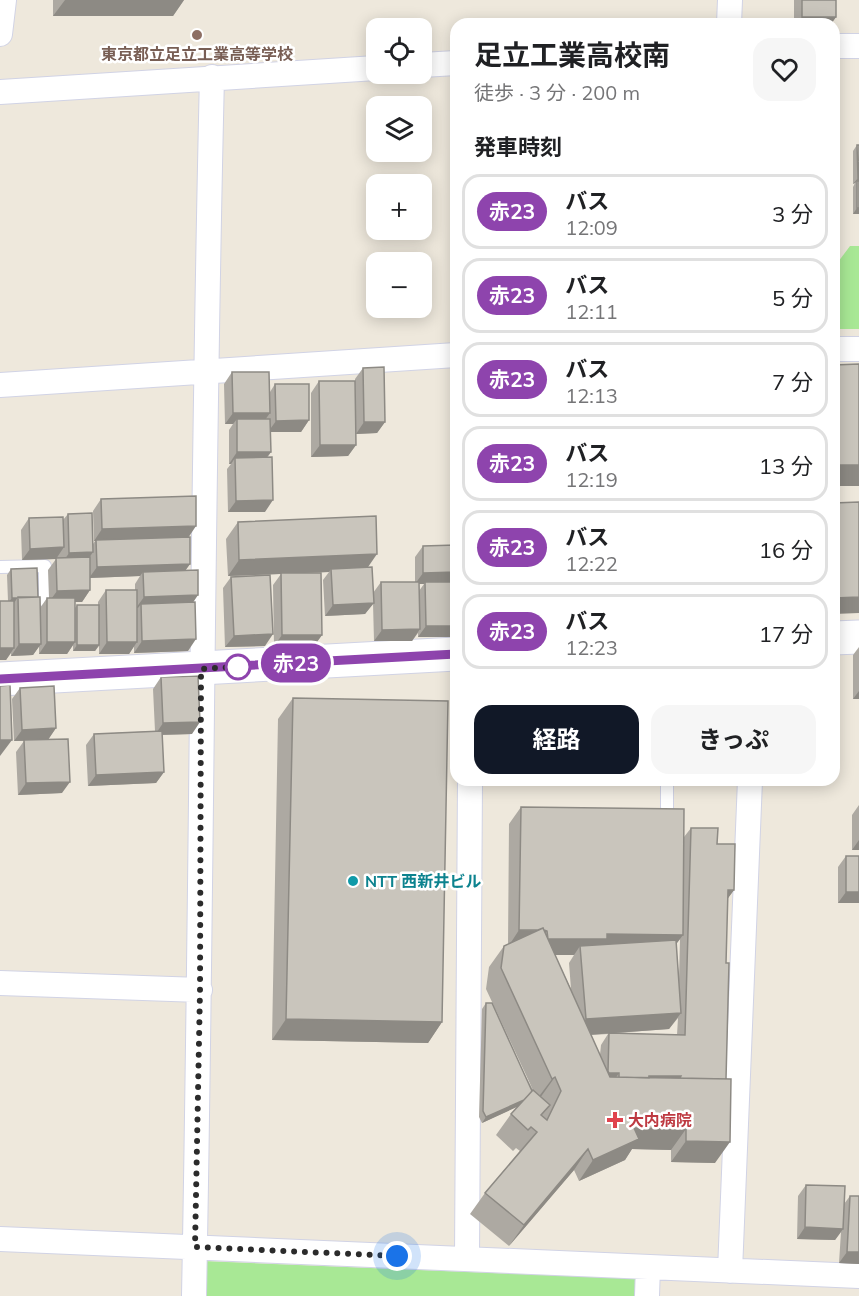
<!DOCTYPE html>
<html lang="ja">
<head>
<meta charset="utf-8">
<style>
	body { margin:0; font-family:Mulish,"Noto Sans JP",sans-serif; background:#f6f6f6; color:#202124; height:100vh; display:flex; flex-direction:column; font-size:22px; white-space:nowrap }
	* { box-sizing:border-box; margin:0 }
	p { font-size:20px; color:#757577 }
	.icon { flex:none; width:33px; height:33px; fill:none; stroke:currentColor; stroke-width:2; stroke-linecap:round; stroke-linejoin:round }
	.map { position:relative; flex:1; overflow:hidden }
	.sheet { position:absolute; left:450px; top:18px; width:390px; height:768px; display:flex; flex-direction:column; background:#fff; border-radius:18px; box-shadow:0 3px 15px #0003 }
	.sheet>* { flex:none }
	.badge { padding:0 12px; border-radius:20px; font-size:21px; line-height:39px }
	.buttons { position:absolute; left:366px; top:18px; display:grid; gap:12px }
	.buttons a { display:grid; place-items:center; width:66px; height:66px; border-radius:12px; background:#fff; box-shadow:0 3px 15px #0003; font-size:30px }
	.you { position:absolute; width:30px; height:30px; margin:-15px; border:4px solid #fff; border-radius:50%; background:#1a73e8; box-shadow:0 0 0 9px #1a73e833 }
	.map>.badge { position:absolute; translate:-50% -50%; box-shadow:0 0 0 3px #fff }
	h2 { padding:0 24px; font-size:22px; line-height:54px }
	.round { display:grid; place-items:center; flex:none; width:63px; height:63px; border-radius:18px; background:#f6f6f6 }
	.headline { display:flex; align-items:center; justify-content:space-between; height:102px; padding:0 24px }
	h1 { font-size:28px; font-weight:700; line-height:45px }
	.action { display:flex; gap:12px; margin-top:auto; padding:12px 24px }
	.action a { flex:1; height:69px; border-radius:18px; background:#111827; color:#fff; font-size:24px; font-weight:700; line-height:69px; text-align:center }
	.action a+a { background:#f6f6f6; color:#202124 }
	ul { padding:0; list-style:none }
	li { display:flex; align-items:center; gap:18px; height:75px; margin:0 12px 9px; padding:0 12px; border:3px solid #e0e0e0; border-radius:18px }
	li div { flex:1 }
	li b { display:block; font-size:22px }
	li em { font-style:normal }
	li .badge { min-width:66px; font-weight:700; text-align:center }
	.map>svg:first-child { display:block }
	.green { fill:#a8e895 }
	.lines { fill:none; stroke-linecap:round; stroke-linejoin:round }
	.lane-casing { stroke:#d1d3e5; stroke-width:14 }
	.street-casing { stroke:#d1d3e5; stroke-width:26 }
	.secondary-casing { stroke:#d1d3e5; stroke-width:35 }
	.lane { stroke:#fff; stroke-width:12 }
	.street { stroke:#fff; stroke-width:24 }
	.secondary { stroke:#fff; stroke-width:33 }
	.wall { fill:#ada9a2; fill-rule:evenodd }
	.shaded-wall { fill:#8d8a84 }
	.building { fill:#c9c5bc; stroke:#8d8a84; stroke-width:1.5 }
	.line-casing { stroke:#fff; stroke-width:14 }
	.line { stroke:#8e44ad; stroke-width:9 }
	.walk { stroke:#2b2b2b; stroke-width:6; stroke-dasharray:0 10.8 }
	.education-dot { fill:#8d6e63; stroke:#fff; stroke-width:2 }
	.stop-dot { fill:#fff; stroke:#8e44ad; stroke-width:3 }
	.culture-dot { fill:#0f9aa8; stroke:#fff; stroke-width:2 }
	.health-dot { fill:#e0444e; stroke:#fff; stroke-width:2 }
	.labels { text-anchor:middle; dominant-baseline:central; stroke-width:5; stroke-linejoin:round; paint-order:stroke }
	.education-label { font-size:16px; font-weight:bold; fill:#785e54; stroke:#fff }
	.culture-label { font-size:16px; font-weight:bold; fill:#0d838f; stroke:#fff; text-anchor:start }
	.health-label { font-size:16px; font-weight:bold; fill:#be3a42; stroke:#fff; text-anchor:start }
</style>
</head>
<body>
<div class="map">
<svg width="859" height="1296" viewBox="0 0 859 1296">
	<rect width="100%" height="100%" fill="#eee8dc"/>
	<path class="green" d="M850,246h9v83h-25v-66l4,-1z
		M202,1261l437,18 -1,17h-435z"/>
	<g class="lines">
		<defs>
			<path id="lane" d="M0,567l45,-1v35
				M667,780v28"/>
			<path id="street" d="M729,24l1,-24
				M0,34l4,-34
				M834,46h25
				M422,65l34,-2
				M0,92l376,-24
				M834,349h25
				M0,385l456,-30
				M0,983l200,7
				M0,1239l859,37
				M467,1259l3,-479
				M730,1271l20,-491
				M194,1296c8,-406 8,-813 18,-1219
				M647,1296l1,-29"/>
			<path id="secondary" d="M834,638l25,-1
				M0,679l456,-25"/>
		</defs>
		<use href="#lane" class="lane-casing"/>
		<use href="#street" class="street-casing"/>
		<use href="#secondary" class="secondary-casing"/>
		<use href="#lane" class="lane"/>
		<use href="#street" class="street"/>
		<use href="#secondary" class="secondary"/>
	</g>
	<path class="wall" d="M53,0h131l-11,16h-120z
		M794,0h42v17l-5,7h-37z
		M857,145l2,69h-6v-27l2,-4 -2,1v-33z
		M363,368l22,54 -8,11 -21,1 -1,-55z
		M232,372l38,20 5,-8 34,36 -8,12h-31l1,20 -4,6 -2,54h-37l-1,-43 4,-5h-2v-34l4,-6h-8l-1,-40z
		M319,381l37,64 -8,11 -37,1v-64z
		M101,499l87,39 2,26 -5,7 8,31 -5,49 -54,2v-7l-5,8h-30v-8l-4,5h-22v-6l-6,9h-28v-8l-6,9 -22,1v-3l-5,7h-6l8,-59 -1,-26 4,-6 27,28 2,11 7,-10h2l-1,-28 8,-11 -34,1 -1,-30 8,-12 34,2 5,-6 25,30 2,-3h-1l-1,-30zM140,576l-5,8v6h-29l-8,12v3h-21l-2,3v-6h7l8,-12v-12z
		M238,522l130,45 5,26 8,-11h34v-25l8,-11 33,-1v92h-38v-4l-6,8h-38l-1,-38 -8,11 -40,2 -2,-36 6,-8 -30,1 23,62 -8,11h-40l-1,-61 8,-11 -53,2 -2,-37zM419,584h5l-5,7z
		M231,577l34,69 -40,1 -2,-59z
		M859,647v52h-6v-44z
		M161,677l31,57 -30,1 2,37 -8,11 -68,3 -2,-41 8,-11 61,-3 -2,-42z
		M20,688l36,40 -8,11 14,54 -44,2 -2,-43 8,-11h-10l-2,-42z
		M293,698l149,324 -14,21 -156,-3 6,-321z
		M859,805v45h-7v-35z
		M521,807l163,30 7,-9 26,16 17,46 -7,9 -12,264 -44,-1v-12l-39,-1 -7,11 -46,21 -5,-11 -65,76 -39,-32 15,-21 35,-42 -4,-3 -3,3 -17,-16 15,-21 7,-8 -36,17 -3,-6 3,-108 4,-6 47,87 -47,-101 3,-22 15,-21 4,-2 1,-120zM680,939l-1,39 -3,-34zM555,955h19l-5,8 2,26zM678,1018l-1,17 -62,-2 54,-4zM608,1034l-7,11 -1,10 -9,-20z
		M846,856l13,47h-21v-36z
		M806,1185l38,19 6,-8 9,68 -20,-1 2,-31 -6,8 -38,-1 1,-43z"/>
	<path class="shaded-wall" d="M65,0h119l-11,16h-120z
		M802,17h34l-5,7h-33z
		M858,178h1v5l-2,-2 -2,2 -2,1z
		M857,208h2v6h-6z
		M233,413h37l-8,11 -25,-5 -4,5h-8z
		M309,420l-8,12h-33l8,-11z
		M364,422h21l-8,11 -21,1z
		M320,445h36l-8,11 -37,1z
		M237,452h34l-9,11 -27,-5 -4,6h-2z
		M834,465h25v21h-25z
		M273,500l-8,12h-37l8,-11z
		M196,526l-8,12 -94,3 8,-12z
		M64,547l-8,12 -34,1 8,-11z
		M93,552l-8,12 -24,1 8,-12z
		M377,554l-11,16 -35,-1 -2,3 -101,4 11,-16z
		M190,564l-8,11 -39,-3 -3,4 -51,2 8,-11z
		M456,572v12l-31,-2 -1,2h-9l8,-11z
		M90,590l-8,12h-33l8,-11z
		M198,595l-8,12 -49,-3 -3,4h-2l8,-11z
		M18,597l-4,6h-6l4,-5z
		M859,597v16l-25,1v-16z
		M374,603l-9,11 -40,2 8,-11z
		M426,626h30v11h-38z
		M420,629l-8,12h-38l8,-11z
		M273,634l-8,12 -40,1 9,-11z
		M282,635h40l-8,11h-40z
		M196,639l-8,12 -54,2 8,-12z
		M47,642h28l-8,12h-28z
		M107,642h30l-8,12h-30z
		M19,644h22l-8,11 -22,1z
		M77,645h22l-4,6h-22z
		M0,648h14l-8,12h-6z
		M859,691v8h-6z
		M200,722l-8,12 -37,1 8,-12z
		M56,728l-8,12 -34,1 8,-11z
		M0,740h12l-12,16z
		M164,772l-8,11 -68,3 8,-11z
		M70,782l-8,11 -44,2 8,-12z
		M859,840v10h-7z
		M728,890h6l-8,11z
		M846,892h13v11h-21z
		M519,930l28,1 -11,16h-28z
		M607,934l76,1 -12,16 -91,-5 -6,9h-39l12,-16z
		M681,1013l-12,16 -95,7 12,-17z
		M286,1019l156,3 -14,21 -156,-3z
		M608,1073h11l-8,12z
		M649,1076h32l-9,12 -31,11z
		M555,1077l-15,21 -3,1 15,-20z
		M534,1095l-4,6 -48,22 4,-6z
		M634,1128l52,1 -15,21 -39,-1 -7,11 -46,21 14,-21z
		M686,1141l44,1 -15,21 -44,-1z
		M588,1149l-14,21 -65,76 15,-21z
		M805,1227l38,2 -8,11 -38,-1z
		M847,1252h12v12l-20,-1z"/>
	<path class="building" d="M802,0h34v17h-34z
		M857,145h2v33h-1z
		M857,181h2v27h-2z
		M834,201h2l-1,43h-1z
		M859,364v101h-25v-100z
		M384,367l1,55h-21l-1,-54z
		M232,372h37l1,41h-37z
		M319,381h36l1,64h-36z
		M275,384h34v36l-33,1z
		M237,419h33l1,33h-34z
		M272,457l1,43 -37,1 -1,-43z
		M196,496v30l-94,3 -1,-30z
		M859,502v95l-25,1v-95z
		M92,513l1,39 -24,1 -1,-39z
		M376,516l1,38 -138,6 -1,-38z
		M63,517l1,30 -34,2 -1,-31z
		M190,537v27l-93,3 -1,-27z
		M456,545v27l-33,1v-27z
		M90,557v33l-33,1 -1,-33z
		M372,567l2,36 -41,2 -2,-36z
		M37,568l1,29 -26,1 -1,-29z
		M198,570v25l-54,2 -1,-25z
		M281,573h40l1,62h-40z
		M270,575l3,59 -39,2 -3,-59z
		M381,582h38l1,47 -38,1z
		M425,582h31v44h-30z
		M106,590h31v52h-30z
		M18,597h22l1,47h-22z
		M47,598h28v44h-28z
		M0,601h14v47h-14z
		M195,602l1,37 -54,2 -1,-37z
		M77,605h22v40h-22z
		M198,676l2,46 -37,1 -2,-46z
		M10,685l2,55h-12v-54z
		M54,686l2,42 -34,2 -2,-42z
		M293,698l155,3 -6,321 -156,-3z
		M162,731l2,41 -68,3 -2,-41z
		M68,739l2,43 -44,1 -2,-43z
		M521,807l163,2 -1,126 -76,-1v5h-59l-1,-8 -3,-1 -1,-2 -5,2h-19z
		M691,828h27l-1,16h18l-1,46h-6l-2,73h3l-3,116 -46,-1 1,-2h-32v2l-30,-1v-4h-10l-1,-2 1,-38 76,2z
		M846,856h13v36h-13z
		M543,928l67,149 121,2 -1,63 -44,-1v-12l-52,-1 5,11 -46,21 -5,-11 -64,76 -39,-32 52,-61 -6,-5 -3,3 -17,-16 22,-24 17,15 -9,10 6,5 14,-29 -6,-14 -3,2 -51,-111 3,-22z
		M676,940l5,73 -95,6 -6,-73z
		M486,1003h6l40,88 -8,9 -38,17 -3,-6z
		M806,1185l39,1 -2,43 -38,-2z
		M850,1196h9v56h-12z"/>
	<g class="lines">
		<defs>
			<path id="line" d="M0,679l456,-25"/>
		</defs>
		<use href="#line" class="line-casing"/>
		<use href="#line" class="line"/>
		<path class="walk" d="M238,667l10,-1 -47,3 -1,321 -5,257 202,9"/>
	</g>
	<circle class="education-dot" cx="197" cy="35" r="6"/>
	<circle class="stop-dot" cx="238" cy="667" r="12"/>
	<circle class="culture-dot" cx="353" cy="881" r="6"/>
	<path class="health-dot" d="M612 1111h6v6h6v6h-6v6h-6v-6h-6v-6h6z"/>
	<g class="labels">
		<g class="education-label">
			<text x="197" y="54">東京都立足立工業高等学校</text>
		</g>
		<g class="culture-label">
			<text x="365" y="881">NTT 西新井ビル</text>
		</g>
		<g class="health-label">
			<text x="628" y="1120">大内病院</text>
		</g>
	</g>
</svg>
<div class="buttons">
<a><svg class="icon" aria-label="locate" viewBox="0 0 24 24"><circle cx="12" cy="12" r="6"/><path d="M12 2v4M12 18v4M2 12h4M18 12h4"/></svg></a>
<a><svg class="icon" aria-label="layers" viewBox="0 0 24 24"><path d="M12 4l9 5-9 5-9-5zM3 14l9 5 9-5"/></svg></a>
<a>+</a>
<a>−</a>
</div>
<div class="you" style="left:397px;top:1256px"></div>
<b class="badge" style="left:296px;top:663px;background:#8e44ad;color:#fff">赤23</b>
<section class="sheet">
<div class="headline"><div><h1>足立工業高校南</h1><p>徒歩 · 3 分 · 200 m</p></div><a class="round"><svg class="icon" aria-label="heart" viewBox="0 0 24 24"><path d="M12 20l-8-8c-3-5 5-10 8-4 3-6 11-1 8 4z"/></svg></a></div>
<h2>発車時刻</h2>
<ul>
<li><span class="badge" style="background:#8e44ad;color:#fff">赤23</span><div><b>バス</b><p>12:09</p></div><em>3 分</em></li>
<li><span class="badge" style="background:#8e44ad;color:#fff">赤23</span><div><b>バス</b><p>12:11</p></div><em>5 分</em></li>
<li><span class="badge" style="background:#8e44ad;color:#fff">赤23</span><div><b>バス</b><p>12:13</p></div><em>7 分</em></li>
<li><span class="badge" style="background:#8e44ad;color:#fff">赤23</span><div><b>バス</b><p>12:19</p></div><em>13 分</em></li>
<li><span class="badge" style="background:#8e44ad;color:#fff">赤23</span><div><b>バス</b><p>12:22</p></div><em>16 分</em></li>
<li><span class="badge" style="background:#8e44ad;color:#fff">赤23</span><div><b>バス</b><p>12:23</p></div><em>17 分</em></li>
</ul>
<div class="action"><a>経路</a><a>きっぷ</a></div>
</section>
</div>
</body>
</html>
